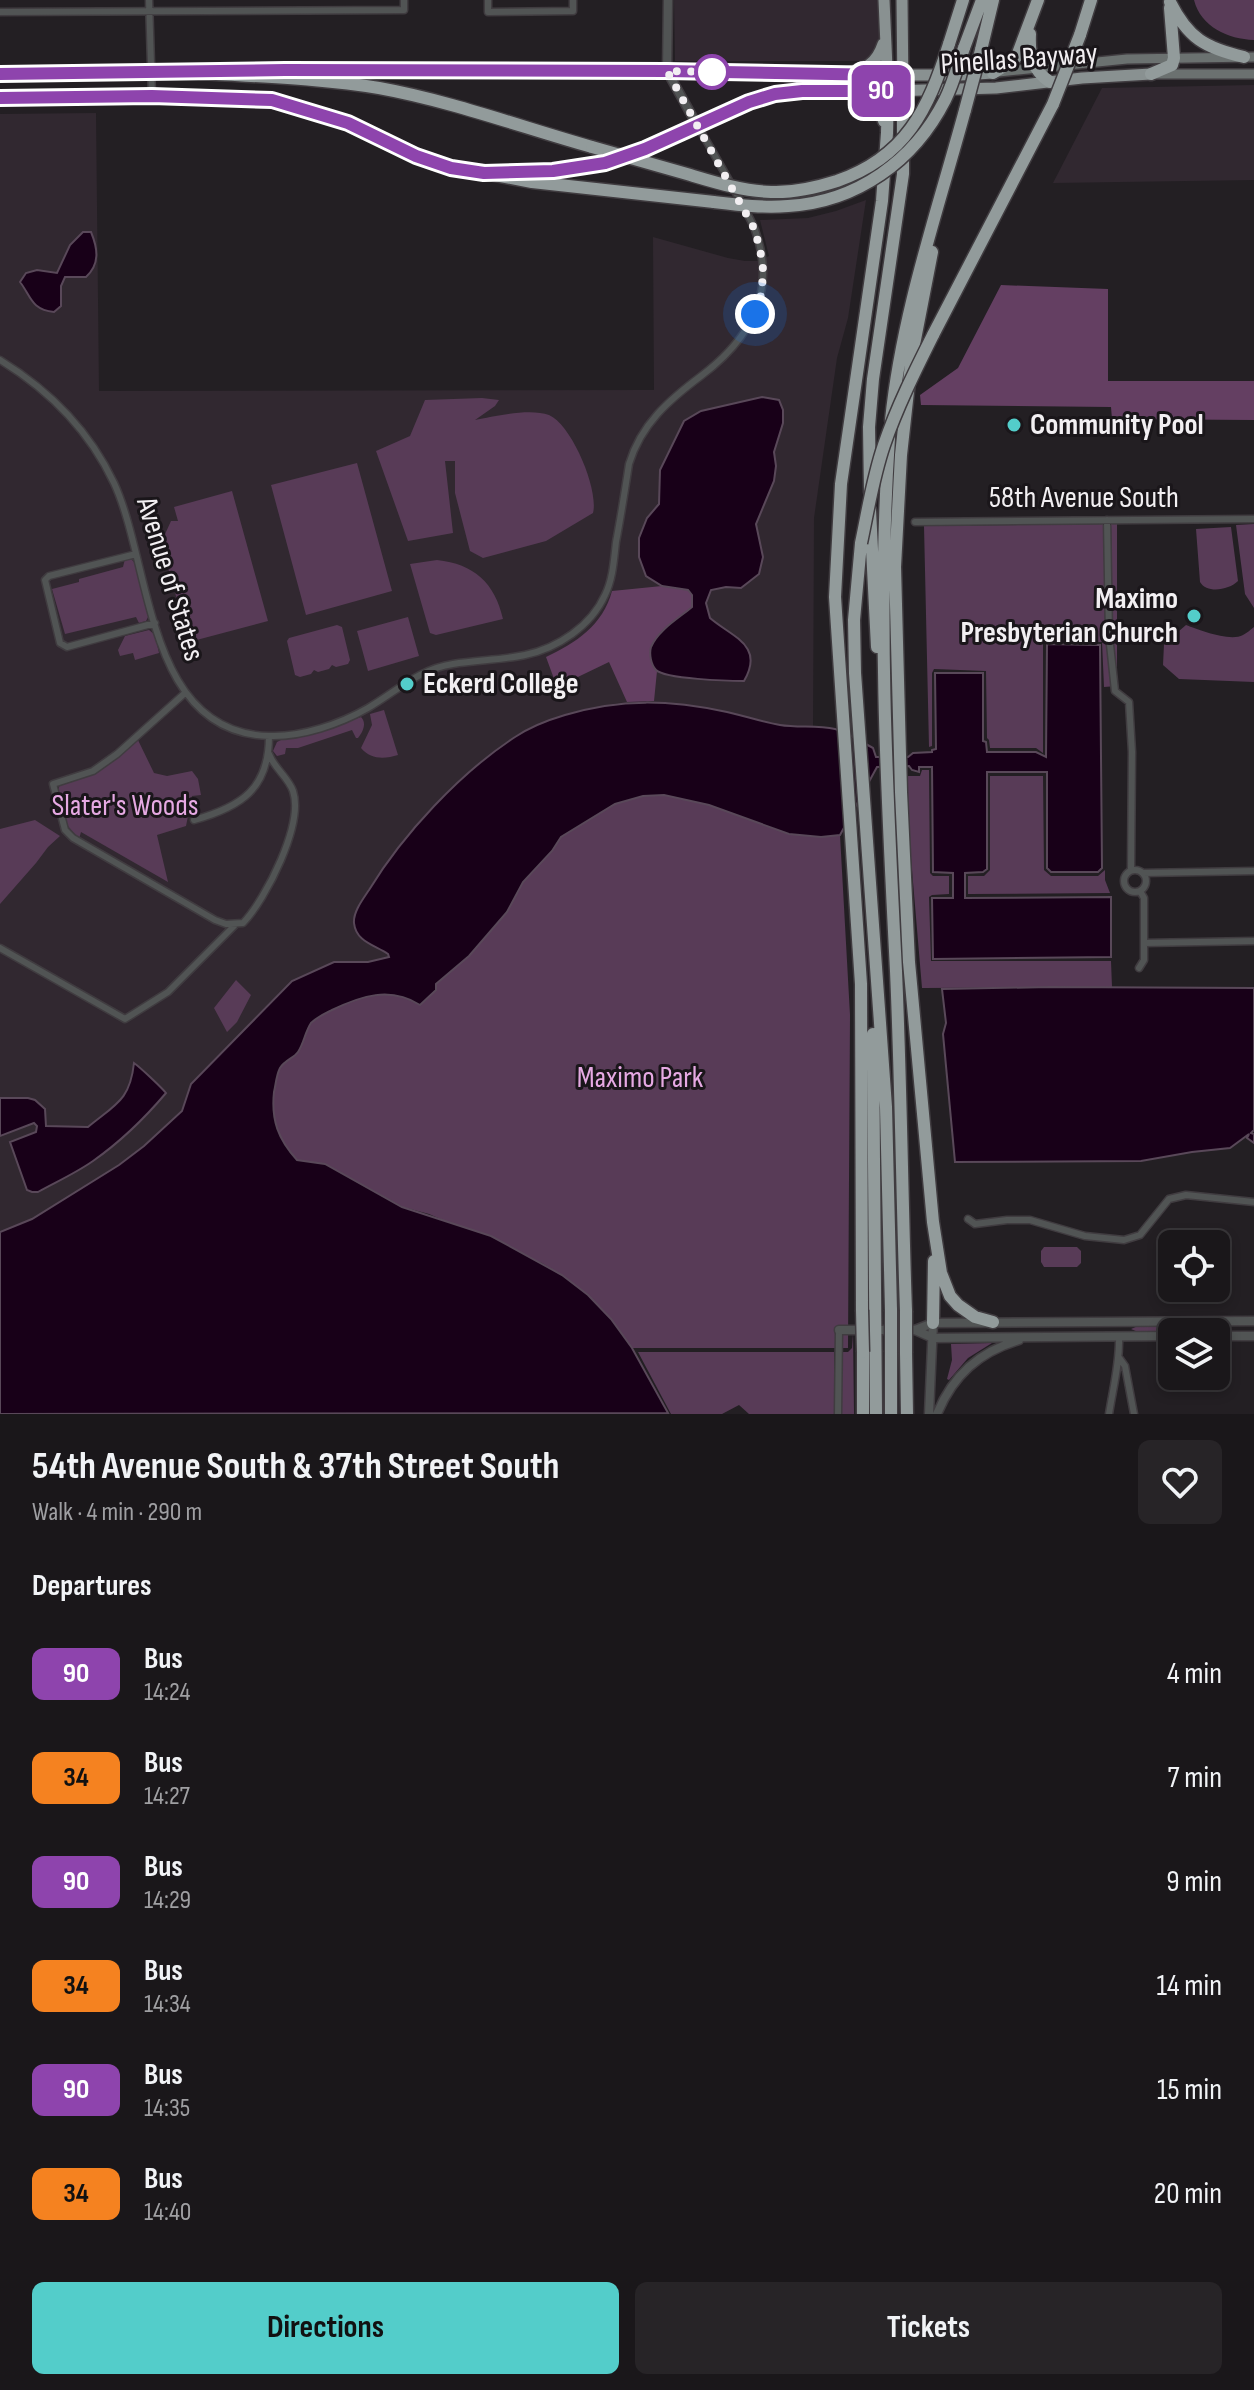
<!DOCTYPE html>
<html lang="en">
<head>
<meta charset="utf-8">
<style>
	body { margin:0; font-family:"Sofia Sans Condensed",sans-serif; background:#272427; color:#f1f3f6; height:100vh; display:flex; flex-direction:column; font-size:30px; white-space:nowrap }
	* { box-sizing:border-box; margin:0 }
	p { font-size:26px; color:#9f9fa2 }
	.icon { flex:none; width:44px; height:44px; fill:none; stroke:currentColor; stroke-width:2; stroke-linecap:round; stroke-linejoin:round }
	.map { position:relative; height:1414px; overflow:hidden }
	.panel { display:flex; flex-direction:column; background:#1a171a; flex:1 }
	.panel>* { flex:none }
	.badge { padding:0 16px; border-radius:12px; font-size:28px; line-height:52px }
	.tools { position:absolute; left:1158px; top:1230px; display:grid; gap:16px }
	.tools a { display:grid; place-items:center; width:72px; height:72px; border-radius:12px; background:#1a171a; box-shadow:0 4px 12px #0003,0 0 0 2px #383639; font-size:40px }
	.you { position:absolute; width:40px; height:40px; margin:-20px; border:6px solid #fff; border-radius:50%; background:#1a73e8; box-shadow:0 0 0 12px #1a73e833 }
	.map>.badge { position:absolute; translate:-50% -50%; box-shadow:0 0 0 4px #fff }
	h2 { padding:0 32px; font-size:30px; line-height:72px }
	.round { display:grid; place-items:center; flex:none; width:84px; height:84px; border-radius:12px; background:#272427 }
	.headline { display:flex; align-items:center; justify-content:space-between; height:136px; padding:0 32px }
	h1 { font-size:38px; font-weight:700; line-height:60px }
	.primary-button { display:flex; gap:16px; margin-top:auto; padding:16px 32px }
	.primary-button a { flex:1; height:92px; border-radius:12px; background:#53cdca; color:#111; font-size:32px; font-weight:700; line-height:92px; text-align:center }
	.primary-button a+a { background:#272427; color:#f1f3f6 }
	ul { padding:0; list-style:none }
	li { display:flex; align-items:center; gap:24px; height:104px; padding:0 32px }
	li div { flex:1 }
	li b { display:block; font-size:30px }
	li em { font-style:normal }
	li .badge { min-width:88px; font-weight:700; text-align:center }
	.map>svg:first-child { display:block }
	.built { fill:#312830 }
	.green { fill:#583b57 }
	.forest { fill:#643f62 }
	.water { fill:#180018; stroke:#594859; stroke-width:2 }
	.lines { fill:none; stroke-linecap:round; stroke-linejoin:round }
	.minor-casing { stroke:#403c40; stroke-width:9 }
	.tertiary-casing { stroke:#403c40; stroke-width:11 }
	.secondary-casing { stroke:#403c40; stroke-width:12 }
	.primary-casing { stroke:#403c40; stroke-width:13 }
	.trunk-casing { stroke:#403c40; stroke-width:14 }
	.motorway-casing { stroke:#403c40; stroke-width:15 }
	.minor { stroke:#515454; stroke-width:6 }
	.tertiary { stroke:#515454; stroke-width:8 }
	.secondary { stroke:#6b7170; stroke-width:9 }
	.primary { stroke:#808787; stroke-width:10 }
	.trunk { stroke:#899191; stroke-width:11 }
	.motorway { stroke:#929b9b; stroke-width:12 }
	.motorway-bridge-casing { stroke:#403c40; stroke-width:15; stroke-linecap:butt }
	.motorway-bridge { stroke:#929b9b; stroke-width:12 }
	.line-casing { stroke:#fff; stroke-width:18 }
	.line { stroke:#8e44ad; stroke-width:12 }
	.walk { stroke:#f2eff2; stroke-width:8; stroke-dasharray:0 14.4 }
	.stop-dot { fill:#fff; stroke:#8e44ad; stroke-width:4 }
	.poi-dot { fill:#53cdca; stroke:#1a161a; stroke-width:3 }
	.labels { text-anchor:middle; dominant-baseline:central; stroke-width:6; stroke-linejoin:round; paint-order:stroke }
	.street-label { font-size:30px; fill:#f2eff2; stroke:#1a161a }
	.poi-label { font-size:30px; font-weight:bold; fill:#f2eff2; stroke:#1a161a; text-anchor:start }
	.park-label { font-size:30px; fill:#e6a9e3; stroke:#1a161a }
</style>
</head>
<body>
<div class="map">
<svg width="1254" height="1414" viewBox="0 0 1254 1414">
	<rect width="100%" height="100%" fill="#231f23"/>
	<path class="built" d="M674,0h207l-1,40 -5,14 -7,7h-193z
		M1254,85v95l-201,3 49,-95z
		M96,113l3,278 555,-1 -1,-153 75,21 17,3h13l11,-5 -9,-36 48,-2 28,-7 30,-11 -18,118 -11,40 -23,160 -1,208h-29l-56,-14 -63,-10 -48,1 -50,11 -52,22 -36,30 -48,45 -47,55 -24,37 -6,19 4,12 4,6 27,14v3l-21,5 -24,-1 -52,20 -101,103 -9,27 -38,35 -25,19 -87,54 -32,13v-1118z"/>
	<path class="green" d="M1194,0h60v40c-26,-1 -53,-13 -60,-40z
		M482,398l17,2 -4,6 -20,14c20,-4 55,-12 74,-5 23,10 50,75 44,98l-47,28 -63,17 -13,-7 -15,-58v-32h-10l8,72 -45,8 -32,-90 34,-15 15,-36z
		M357,463l35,128 -86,24 -35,-130z
		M232,491l36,130 -79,21 -28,-99 10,-22h7l-4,-14z
		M1103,524l3,115 7,-1 -2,-114h6v162l-13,1 -2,-45 -56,-2 -3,4v109l-7,-5h-46l-1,-8 -2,-2 -1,-67 -52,-2 -2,4v73l-6,2 3,-1 -5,-221z
		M1254,524v84l-9,-14 -9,-69z
		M1231,527l7,54c-9,9 -31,13 -38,1l-4,-53z
		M125,559l7,1 3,3 14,52 -3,6 -7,2 -3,-6 -71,17 -13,-45 27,-7v-3l44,-12z
		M437,560c37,4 58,23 66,59l-67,16 -6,-2 -20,-69z
		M408,617l11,39 -51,15 -11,-40z
		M337,625l5,2 8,33 -2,4 -12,3 -4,-2 -3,4 -11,3 -4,-2 -3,4 -11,3 -5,-2 -8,-34 2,-3z
		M1186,625c13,5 44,17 57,10 4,-2 7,-5 11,-8v55l-75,-3 -16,-14 1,-21z
		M149,630l6,5 4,18 -24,7 -2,-7 -13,3 -2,-6 7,-14z
		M384,710l14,45c-13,4 -27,5 -37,-7l11,-23 -2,-11z
		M361,717c6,6 2,15 -3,21h-2l-4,-8 -54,18h-12l-1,6 -8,2 -4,-5 4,-9 6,-3 21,-3z
		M137,738l17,35 13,3 25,-5 6,8 3,16 -9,1 -6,30 -29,9 11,47 -87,-50 -2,7 -12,-14 -9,-33 2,-9 18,-4z
		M922,770h7l1,103 3,3h16v18l-17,1 -3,2 2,64h180l1,26 -190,1 -18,-212h16z
		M990,776h53l1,94 7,6h47l7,-6v10l5,13 -142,1v-18h16l6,-6z
		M664,795l45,10 80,29 32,3 19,-2 10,180 -2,333h-216l-21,-29 -23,-24 -26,-20 -20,-12 -113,-49 -26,-7 -78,-43 -28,-4c-8,-9 -16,-19 -21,-31 -6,-14 -3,-54 7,-66 4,-5 11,-6 15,-11 5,-6 6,-16 9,-23 7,-14 38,-27 52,-31 11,-4 26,-5 37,-4 20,3 19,13 40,-4l-1,-6 34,-28 38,-44 16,-30 29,-31 9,-14 54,-33 28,-8z
		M35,820l25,16 -12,11 -12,16 -36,41v-75z
		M236,980l15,15 -14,27 -10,10 -13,-24z
		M1044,1247h33l4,4v12l-4,4h-33l-3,-5v-11z
		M1217,1325l8,4 -7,3h-80l-7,-3 7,-3z
		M853,1334l1,80h-12v-62h6l4,-4z
		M992,1343l-24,15 -19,22 -2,-1 5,-19 -1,-16z
		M638,1352h196v62h-85l-10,-9 -17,9h-51z"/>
	<path class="forest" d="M1001,285l107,4v92h146v39l-142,-1 -1,-12 -190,-2 -1,-10 38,-27z
		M662,586l26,4 4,4v13l-29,23 -12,31 6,10 -3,30 -27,1 -18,-40 -52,25 -11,-30c30,-14 57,-32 66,-66z"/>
	<path class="water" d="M83,232h8c7,17 9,32 -5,45h-21l-4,9v20l-7,6c-23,-2 -23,-16 -34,-30l6,-9 11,-3 20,3 13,-28z
		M762,397l17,3 4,10v13l-9,29 2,14 -2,15 -18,43 7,33 -4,17 -18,14 -15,-1 -15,3 -5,13 4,15c22,19 55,27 34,63 -15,0 -79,-2 -88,-11 -5,-5 -7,-16 -5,-23 7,-17 28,-29 41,-40v-12l-4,-5 -26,-4 -16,-10 -7,-19v-19l8,-20 12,-14 1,-34 24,-49 17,-10z
		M1047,644l53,1 2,223 -4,4h-47l-4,-4v-96h-60v97l-4,3 -18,1v25l146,-1v60l-178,2 -1,-61h21v-25l-20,-1 -1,-105h-13v5l-7,-2 -3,-4 -32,1 -37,68 -19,2 -32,-3 -80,-29 -45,-10 -21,1 -28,8 -54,33 -9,14 -29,31 -16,30 -38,44 -33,28v6l-16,15c-30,-19 -59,-9 -88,5 -8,4 -15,7 -21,13 -6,9 -7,20 -13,29 -4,6 -13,8 -18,16 -4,8 -4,16 -6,24 -3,28 4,47 23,68l28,4 77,43 89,29 71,39 26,20 23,24 21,29 36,65 -668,1v-182l32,-13 87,-54 25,-19 38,-35 9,-27 101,-103 42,-19h34l21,-5 -1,-3c-13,-9 -32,-12 -34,-31 -1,-11 9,-24 15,-33 34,-56 91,-117 146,-153 15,-10 33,-17 50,-22 56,-17 105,-15 162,-3 18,4 35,10 53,13 18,3 37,0 55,4 13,3 26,13 38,19l3,9h32l5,-4 19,-1v-2l4,-1 -1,-76h48v68l3,1 1,10h49l10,5z
		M1050,987l204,1v142l-3,3 3,1v9l-7,-5 2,-4 -19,14 -38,4 -51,9 -186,1 -12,-128 3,-11 -4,-34z
		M134,1063c7,5 28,25 32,30 -22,26 -46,49 -73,68 -17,12 -37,21 -55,31h-6l-5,-2 -17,-48 26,-10 1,-6 -3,-3 -34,13v-38h28l7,2 10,9 1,17 42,1c28,-23 42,-27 46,-64z"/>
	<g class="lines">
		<defs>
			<path id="minor" d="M149,0l3,96
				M488,0v12l85,-1v-11
				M0,12l404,-2v-10
				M0,360c49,30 89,70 114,123 38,82 31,251 156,253 32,1 70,-12 98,-28 29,-17 51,-39 85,-44 24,-4 49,-4 72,-9 33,-7 66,-29 80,-60 8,-16 9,-36 11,-53 5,-26 9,-52 13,-78 12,-40 40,-64 72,-88 48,-36 76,-82 55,-143 -3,-11 -11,-22 -16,-33 -14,-25 -28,-50 -43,-75
				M1107,520l2,115 6,56 14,11 3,50 -1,118
				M915,522l339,-3
				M136,554l-87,22 -4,4 15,63 7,4 88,-24
				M185,693l-68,61 -24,17 -40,13 12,46 8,8 142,82 11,4 17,-1c23,-24 61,-99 50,-132 -5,-14 -19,-23 -24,-37
				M194,820c47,-13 75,-31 75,-84
				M1124 881a11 11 0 1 1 22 0a11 11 0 1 1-22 0Z
				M1143,873l111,-2
				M1144,943l110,-2
				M0,948l125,71 43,-27 68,-68
				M1139,968l5,-8v-62l-4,-7
				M968,1219l7,5 32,-4h23l55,16 39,4 16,-5 29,-36 17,-4 68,7
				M1120,1359l5,7 9,48
				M838,1414l1,-84
				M1109,1414c4,-26 11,-52 10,-78"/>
			<path id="tertiary" d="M668,0l-1,71 30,54
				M839,1330h76l18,-7 321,-2
				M915,1330l18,8 239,-2
				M1216,1336h38
				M929,1414l4,-91
				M937,1414c16,-39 42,-62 82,-74"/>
			<path id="secondary" d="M998,72l129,-13 127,-2
				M1154,74h100"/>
			<path id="primary" d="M257,71h410l220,4
				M0,74l205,-1
				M0,98l152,-2 120,4 76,23 68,33 35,12 33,5 69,-2 52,-8 40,-14 92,-42 38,-13 27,-3h86"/>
			<path id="trunk" d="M884,0l4,91 108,-3 86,-10 69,-4
				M902,0l1,91
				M840,75c22,-6 35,-7 43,-31
				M887,75h74l32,-2"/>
			<path id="motorway" d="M1170,2c18,36 35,46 74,55
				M1030,34c-1,20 2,36 20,48
				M1080,35l11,-35
				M949,44l14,-44
				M964,48l18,-48
				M981,50l12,-50
				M201,73c59,4 119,5 178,15 72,13 142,39 213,59
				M993,73l18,-11 6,-6 21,-56
				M1151,74l21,-9 2,-7 -4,-50
				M856,90c16,8 23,13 28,31
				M484,173l48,9 182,20
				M932,252l-20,103 -11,100 -6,112 6,225 8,170 24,260 8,51 9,23 8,9 17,12 18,5
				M933,335l120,-231
				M891,420c11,-107 46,-207 74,-310
				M889,438c-12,178 -2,356 7,533 5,113 6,227 10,340
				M870,492l-1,-65 4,-48 30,-205v-83
				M870,510l7,137
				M861,543l-7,77 1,53 31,434 5,203
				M873,1034l3,380
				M862,1310l-1,-326 -26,-387 6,-113 41,-283 5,-68 1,-42
				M933,1323l1,-62
				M863,1352v62
				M906,1353l1,61
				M891,1414v-62"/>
		</defs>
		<use href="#minor" class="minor-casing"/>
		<use href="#tertiary" class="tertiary-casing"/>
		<use href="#secondary" class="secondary-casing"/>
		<use href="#primary" class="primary-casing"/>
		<use href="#trunk" class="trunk-casing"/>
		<use href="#motorway" class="motorway-casing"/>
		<use href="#minor" class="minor"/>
		<use href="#tertiary" class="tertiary"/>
		<use href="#secondary" class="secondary"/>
		<use href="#primary" class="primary"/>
		<use href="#trunk" class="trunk"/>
		<use href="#motorway" class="motorway"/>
		<defs>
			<path id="motorway-bridge" d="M1053,104l27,-69
				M965,110l16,-60
				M592,147c31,9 63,18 95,27 27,8 55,17 84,18 23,1 44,-4 66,-11 69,-24 91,-71 112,-137
				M714,202c25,3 49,6 74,4 69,-4 126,-45 157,-106 8,-16 13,-35 19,-52
				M861,543c7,-33 12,-66 23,-98 13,-38 31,-74 49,-110
				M862,1310l1,42
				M891,1310v42
				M906,1311v42"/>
		</defs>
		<use href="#motorway-bridge" class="motorway-bridge-casing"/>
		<use href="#motorway-bridge" class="motorway-bridge"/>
	</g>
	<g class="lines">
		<defs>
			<path id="line" d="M0,74l285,-4 382,1 220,4 1,16h-86l-27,3 -26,8 -104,47 -40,14 -52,8 -69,2 -33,-5 -35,-12 -68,-33 -76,-23 -120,-4 -152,2"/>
		</defs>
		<use href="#line" class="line-casing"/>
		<use href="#line" class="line"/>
		<path class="walk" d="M712,72h4l-49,-1 88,159 8,33 -1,29 -7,22"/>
	</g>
	<circle class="stop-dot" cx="712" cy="72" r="16"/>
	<g class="poi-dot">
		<circle cx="1014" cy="425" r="8"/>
		<circle cx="1194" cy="616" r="8"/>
		<circle cx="407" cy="684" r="8"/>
	</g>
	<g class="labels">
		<g class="street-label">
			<text transform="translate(1019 59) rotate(-4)">Pinellas Bayway</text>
			<text x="1084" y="498">58th Avenue South</text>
			<text transform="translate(170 579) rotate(73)">Avenue of States</text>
		</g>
		<g class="poi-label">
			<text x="1030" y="425">Community Pool</text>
			<text x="1178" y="599" text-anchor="end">Maximo<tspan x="1178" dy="34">Presbyterian Church</tspan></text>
			<text x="423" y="684">Eckerd College</text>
		</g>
		<g class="park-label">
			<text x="125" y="806">Slater's Woods</text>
			<text x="640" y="1078">Maximo Park</text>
		</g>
	</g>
</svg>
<div class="tools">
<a><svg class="icon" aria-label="locate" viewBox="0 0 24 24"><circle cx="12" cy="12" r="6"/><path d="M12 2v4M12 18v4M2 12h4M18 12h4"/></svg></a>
<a><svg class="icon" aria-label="layers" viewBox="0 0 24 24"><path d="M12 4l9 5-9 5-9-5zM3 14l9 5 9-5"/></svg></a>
</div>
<div class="you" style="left:755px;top:314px"></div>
<b class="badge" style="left:881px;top:91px;background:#8e44ad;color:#fff">90</b>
</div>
<section class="panel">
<div class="headline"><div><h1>54th Avenue South &amp; 37th Street South</h1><p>Walk · 4 min · 290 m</p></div><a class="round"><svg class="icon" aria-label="heart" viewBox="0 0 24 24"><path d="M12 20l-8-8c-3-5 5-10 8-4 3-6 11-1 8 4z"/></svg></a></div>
<h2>Departures</h2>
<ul>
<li><span class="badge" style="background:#8e44ad;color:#fff">90</span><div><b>Bus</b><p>14:24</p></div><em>4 min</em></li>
<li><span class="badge" style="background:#f58220;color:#111">34</span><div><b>Bus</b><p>14:27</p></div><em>7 min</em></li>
<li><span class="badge" style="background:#8e44ad;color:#fff">90</span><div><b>Bus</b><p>14:29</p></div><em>9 min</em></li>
<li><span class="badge" style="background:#f58220;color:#111">34</span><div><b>Bus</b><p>14:34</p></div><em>14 min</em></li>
<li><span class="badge" style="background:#8e44ad;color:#fff">90</span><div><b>Bus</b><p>14:35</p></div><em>15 min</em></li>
<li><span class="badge" style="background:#f58220;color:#111">34</span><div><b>Bus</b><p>14:40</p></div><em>20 min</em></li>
</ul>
<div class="primary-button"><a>Directions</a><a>Tickets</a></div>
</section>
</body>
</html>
